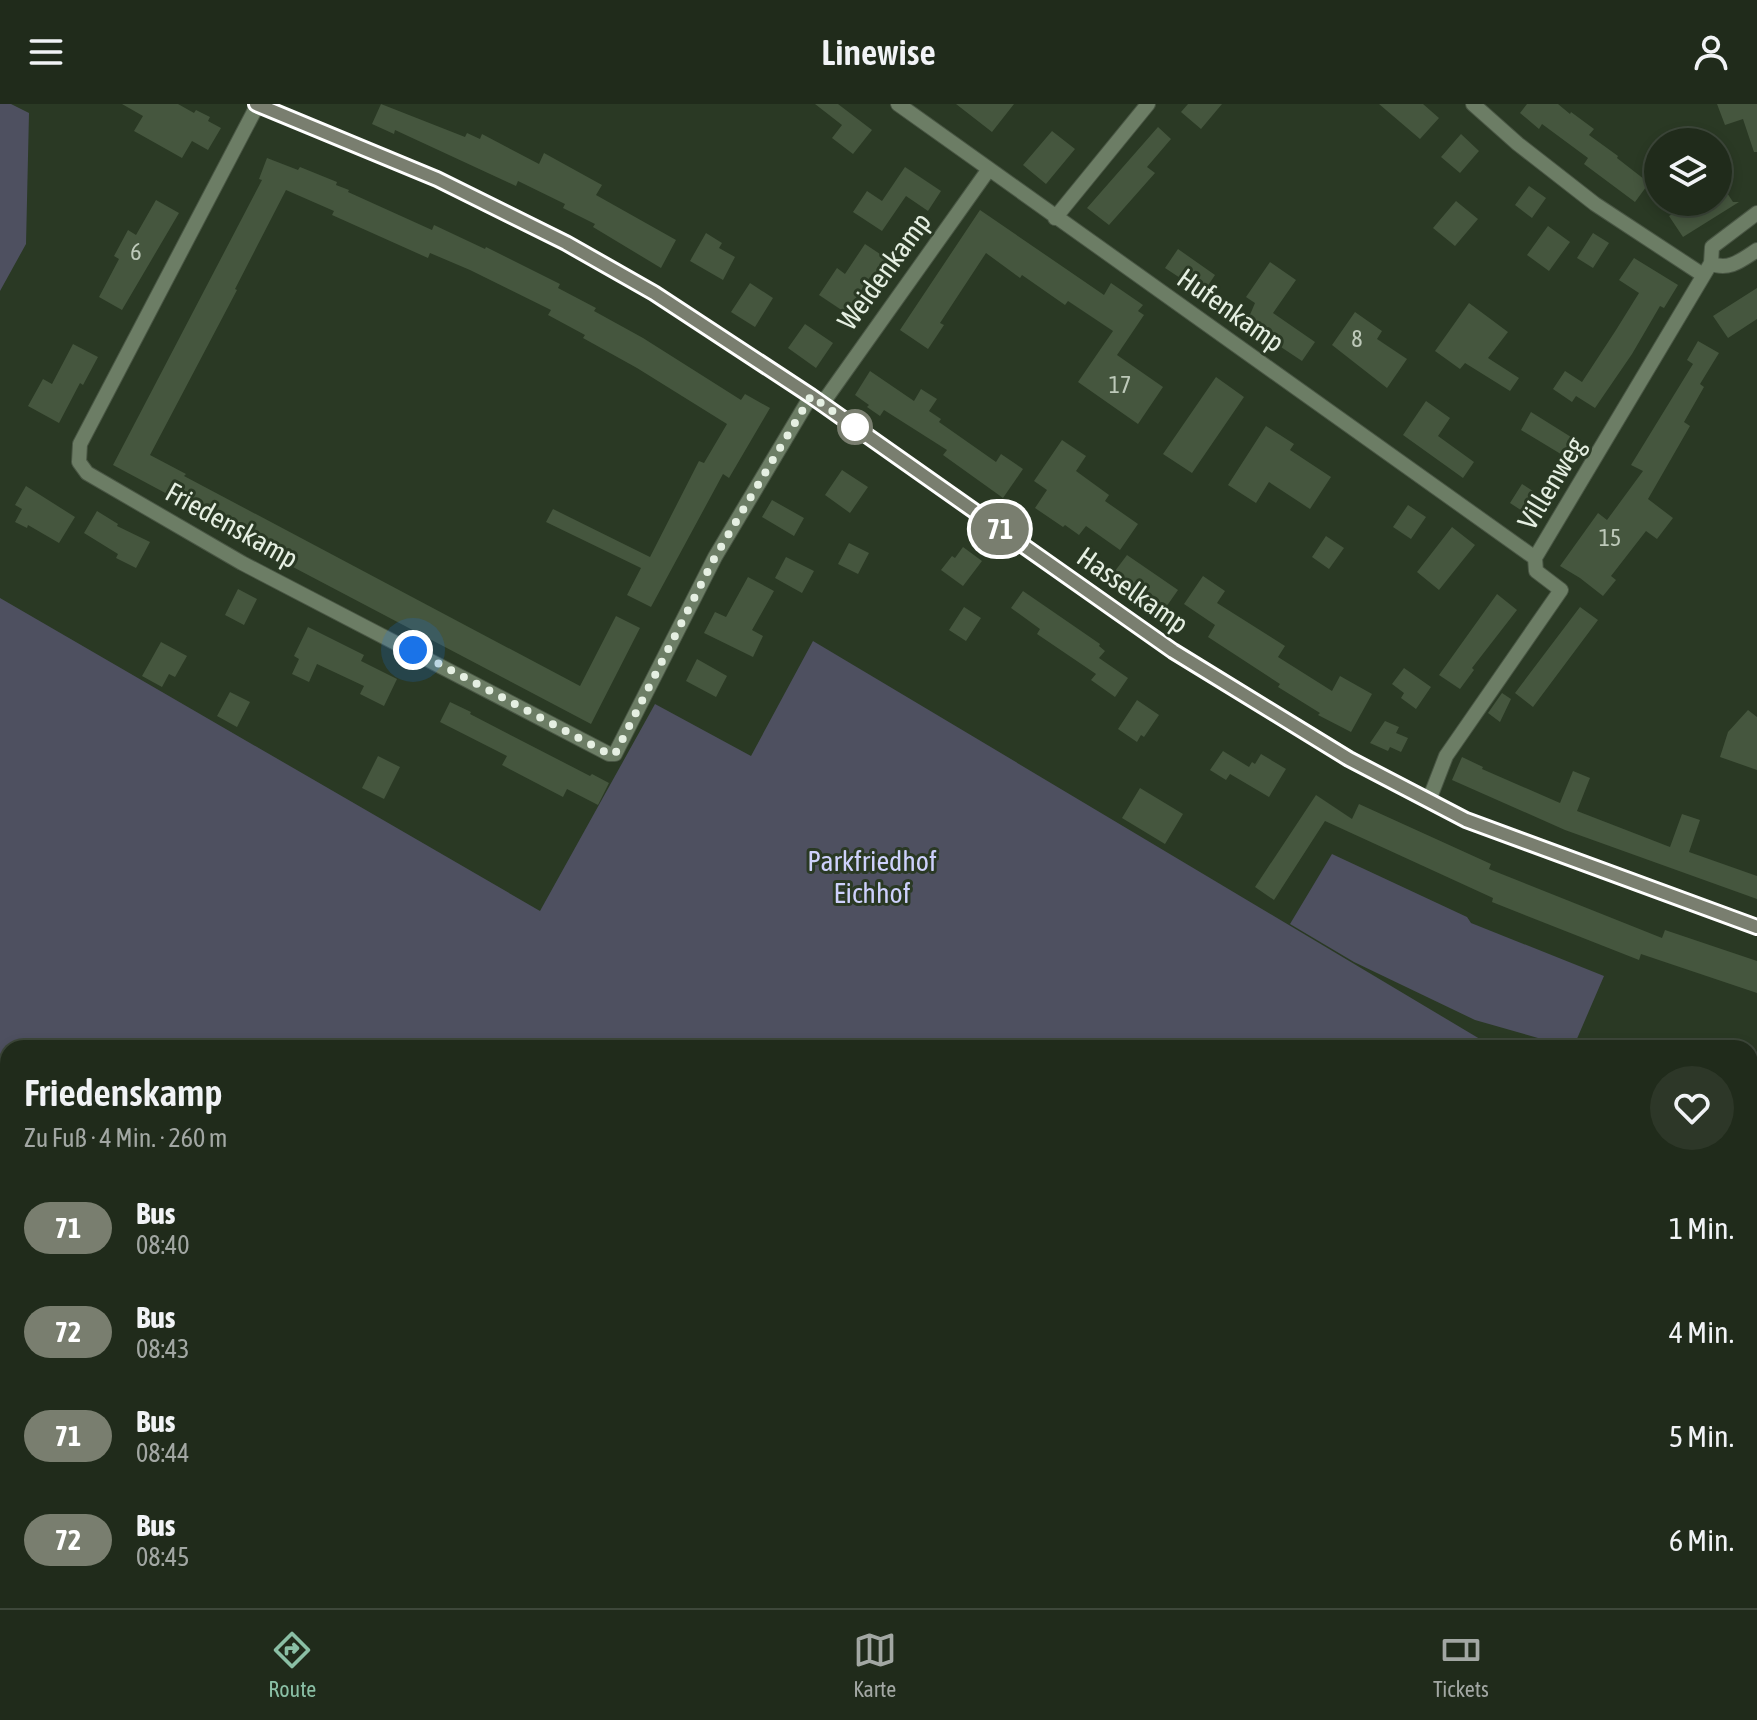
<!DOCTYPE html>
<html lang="de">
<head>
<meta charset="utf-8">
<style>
	body { margin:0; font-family:"Asap Condensed",sans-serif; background:#2d3728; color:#f1f3f6; height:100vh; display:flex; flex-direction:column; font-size:30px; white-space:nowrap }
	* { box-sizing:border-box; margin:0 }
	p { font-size:26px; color:#a2a7a3 }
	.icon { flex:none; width:44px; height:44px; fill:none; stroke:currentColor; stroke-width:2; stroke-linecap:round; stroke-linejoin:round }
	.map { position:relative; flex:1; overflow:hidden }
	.sheet { position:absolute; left:0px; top:936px; width:1758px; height:568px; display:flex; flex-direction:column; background:#202b1b; border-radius:24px 24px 0 0; box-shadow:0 4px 12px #0003,0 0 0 2px #3d473a }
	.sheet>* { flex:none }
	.badge { padding:0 16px; border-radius:26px; font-size:28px; line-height:52px }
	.buttons { position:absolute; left:1644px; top:24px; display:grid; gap:16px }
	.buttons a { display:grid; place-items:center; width:88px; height:88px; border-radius:50%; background:#202b1b; box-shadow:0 4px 12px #0003,0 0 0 2px #3d473a; font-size:40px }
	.you { position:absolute; width:40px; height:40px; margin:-20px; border:6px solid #fff; border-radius:50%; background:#1a73e8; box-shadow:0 0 0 12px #1a73e833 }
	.map>.badge { position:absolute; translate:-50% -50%; box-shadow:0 0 0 4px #fff }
	.round { display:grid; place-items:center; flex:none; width:84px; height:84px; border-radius:42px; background:#2d3728 }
	.overview { display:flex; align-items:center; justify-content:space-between; height:136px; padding:0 24px }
	h1 { font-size:38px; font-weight:600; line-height:60px }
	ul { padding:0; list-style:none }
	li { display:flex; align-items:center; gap:24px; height:104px; padding:0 24px }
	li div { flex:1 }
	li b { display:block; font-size:30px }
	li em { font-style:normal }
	li .badge { min-width:88px; font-weight:700; text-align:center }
	header { display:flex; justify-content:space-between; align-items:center; height:104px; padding:0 24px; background:#202b1b; font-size:36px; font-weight:600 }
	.tab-bar { display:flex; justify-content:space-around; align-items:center; height:112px; border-top:2px solid #3d473a; background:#202b1b; font-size:22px; color:#a2a7a3 }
	.tab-bar a { display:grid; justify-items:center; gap:4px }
	.tab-bar .selected { color:#8abfa5 }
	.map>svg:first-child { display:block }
	.green { fill:#4e5060 }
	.building { fill:#45563e }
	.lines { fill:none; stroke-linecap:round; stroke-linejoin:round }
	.minor-casing { stroke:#495644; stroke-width:16 }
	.tertiary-casing { stroke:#495644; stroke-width:20 }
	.minor { stroke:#6c7d65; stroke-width:14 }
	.tertiary { stroke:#6c7d65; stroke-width:18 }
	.line-casing { stroke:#fff; stroke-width:18 }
	.line { stroke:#797e6f; stroke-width:12 }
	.walk { stroke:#e5efe2; stroke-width:8; stroke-dasharray:0 14.4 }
	.stop-dot { fill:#fff; stroke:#797e6f; stroke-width:4 }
	.labels { text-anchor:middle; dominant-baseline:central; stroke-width:6; stroke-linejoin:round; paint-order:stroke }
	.number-label { font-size:24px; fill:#bdc9b9 }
	.street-label { font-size:28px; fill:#e5efe2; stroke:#2a3924 }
	.park-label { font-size:28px; fill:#ced1fc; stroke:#2a3924 }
</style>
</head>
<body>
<header><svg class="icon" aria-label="menu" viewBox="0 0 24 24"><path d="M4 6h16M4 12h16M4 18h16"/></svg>Linewise<svg class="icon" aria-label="person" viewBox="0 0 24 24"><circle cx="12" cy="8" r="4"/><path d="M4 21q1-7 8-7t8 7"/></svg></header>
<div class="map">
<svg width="1757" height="1504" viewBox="0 0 1757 1504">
	<rect width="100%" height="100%" fill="#2a3924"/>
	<path class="green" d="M0,0h11l18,9 -3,131 -26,47z
		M0,494l540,313 115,-207 96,52 62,-115 682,407h-1487v435l-8,-4z
		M1332,750l135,63 4,6 133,53 -31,72 -98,-28 -121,-58 -64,-38z
		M163,1496h1050l-3,8h-1036z"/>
	<path class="building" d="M122,0h56l16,9 2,-3 14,7 -2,4 13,7 -13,22 -16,-9 -10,17 -48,-27 9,-15z
		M381,0l84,33 2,-4 13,6 2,-5 57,30 5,-11 58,32 -6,10 80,45 -15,28 -68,-41 2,-3 -32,-16 2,-4 -47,-23 -2,5 -121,-56 -1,4 -22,-10z
		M815,0h23l34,26 -19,24 -21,-16 10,-13z
		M956,0h58l-22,28z
		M1188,0h34l-21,25 -20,-17z
		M1379,0h44l16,14 -19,21z
		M1527,0h31l12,10 1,-2 23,17 -5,6 29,21 -1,2 32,25 -14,19 -51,-38 4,-6 -46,-34 -3,5 -19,-16z
		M1717,0h40v48h-3l-11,-33 -18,6z
		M1158,23l13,12 -24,28 8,6 -46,52 -22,-17z
		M1052,27l23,18 -29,35 -23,-19z
		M1461,30l18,17 -19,22 -19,-16z
		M267,54l31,12 2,-3 37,15 -1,3 13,5 -1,2 84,38 2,-5 51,24 1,-2 74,37 -2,4 38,20 -2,3 49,27 98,62 4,-6 25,14 -41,70 -6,-4 -72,133 -24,-12 14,-27 -95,-46 7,-13 97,48 49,-96 5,2 23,-39 -90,-56 -54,-30 2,-3 -37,-20 3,-5 -81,-40 -40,-17 -2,5 -96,-43 2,-4 -48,-21 -51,99 2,1 -87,165 36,19 -2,2 396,210 36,-70 24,12 -49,96 -410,-216 3,-5 -71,-38 149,-285 -3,-1z
		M905,63l36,24 -13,20 -22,-15 -24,35 -29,-19 14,-21 15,10z
		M1718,75l15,23h6l-56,35 -14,-21 23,-14h26z
		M1529,82l17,12 -14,20 -17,-13z
		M156,96l23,13 -57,97 -23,-13 20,-38 -5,-3 14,-26 8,5z
		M1456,97l22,18 -23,27 -22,-18z
		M980,106l124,85 7,-12 32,22 -5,6 6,4 -27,40 46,32 -25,37 -60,-42 35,-51 -45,-30 -3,4 -43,-30 -2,3 -34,-25 -46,70 4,2 -16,24 -28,-19z
		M1548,122l22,16 -21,29 -22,-16z
		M706,129l16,10 -3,5 16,9 -12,23 -33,-19z
		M1593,129l16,10 -16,25 -16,-10z
		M865,140l24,16 -14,20 -5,-3 -24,36 -27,-18 18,-27 8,6z
		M1178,145l37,26 -12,18 -38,-25z
		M1634,154l44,27 -14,23 -4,-2 -28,48 -37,54 -19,-12 -4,6 -19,-13 12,-18 17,11 34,-52 23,-37 -20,-13z
		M1270,158l26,18 -23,33 42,29 -13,19 -56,-37 9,-21 -9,-6z
		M750,179l23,15 -18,29 -24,-15z
		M1757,184v31l-29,19 -15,-22z
		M1469,199l39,29 -20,26 31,20 -9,13 -45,-28 -5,6 -25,-18z
		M1355,208l27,19 -5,8 30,20 -20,29 -55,-43z
		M805,220l28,19 -17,25 -28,-20z
		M1698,237l21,12 -19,31 4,3 -20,35 6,4 -42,73 25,19 -16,21 -11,-8 -35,45 5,4 -13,16 -23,-18 -20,-12 38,-53 9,7 36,-49 -12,-6 62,-101 -6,-4z
		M73,240l25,13 -15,28 -3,-2 -21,40 -31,-17 15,-27 9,5z
		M870,267l44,30 7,-12 16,10 -8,12 12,8 -2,3 57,40 5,-8 22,15 -20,29 -60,-43 4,-5 -63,-40 -4,6 -13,-9 2,-2 -14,-10z
		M1216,273l28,20 -52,76 -29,-19z
		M1426,297l24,17 -12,18 36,26 -11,16 -60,-43z
		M1531,308l48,30 -10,17 -48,-29z
		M1266,322l28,18 -4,6 41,27 -21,32 -41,-27 -13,21 -28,-18z
		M1062,336l24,16 -10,15 33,24 -4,6 33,23 -18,26 -34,-24 -7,9 -14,-10 -2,2 -28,-19 12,-18 -13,-9z
		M842,366l26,17 -18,26 -25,-18z
		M1522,380l23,15 -12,19 -23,-15z
		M26,382l49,31 -16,26 -31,-18 -1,3 -12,-6 7,-13 -7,-4z
		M772,396l32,18 -10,18 -32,-19z
		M1408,401l18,12 -15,22 -18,-12z
		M97,407l21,13 -1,2 33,16 -14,26 -20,-10 2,-4 -34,-21z
		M1452,423l23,18 -36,45 -22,-18z
		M1326,432l18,12 -15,21 -17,-12z
		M849,439l20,10 -11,21 -20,-10z
		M963,443l19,14 -19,25 -22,-16 11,-14 3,2z
		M1127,451l51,35 -14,20 -52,-35z
		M786,453l28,14 -12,22 -27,-15z
		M1203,472l22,15 -8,12 68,43 -7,11 54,34 8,-15 32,18 -21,38 -33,-17 2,-2 -42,-26 2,-3 -72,-47 7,-12 -31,-21z
		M748,473l26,14 -22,39 11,6 -10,21 -49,-24 11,-21 11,5z
		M238,485l19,10 -13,26 -19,-10z
		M1023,487l77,53 -1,2 6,5 -6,7 29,20 -13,19 -24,-17 5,-6 -59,-40 3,-5 -29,-21z
		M1497,490l20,16 -45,58 2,2 -14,19 -21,-14z
		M964,503l17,11 -15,23 -17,-11z
		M1580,503l18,13 -65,87 -18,-14z
		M308,523l56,28 -3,6 36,18 -13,27 -24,-12 4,-8 -47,-22 -8,18 -17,-8 7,-15 -5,-3z
		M161,538l26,14 -12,21 -6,-3 -7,13 -20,-11z
		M697,555l30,17 -11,21 -30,-16z
		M1404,564l27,19 -15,22 -15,-11 3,-5 -12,-9z
		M230,588l20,10 -13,25 -20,-11z
		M1502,589l9,6 -11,23 -12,-9z
		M1137,596l22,15 -15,22 -3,-2 -4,7 -19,-13z
		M450,598l21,10 -1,2 120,62 2,-2 17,9 -11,22 -31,-16 -4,8 -61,-32 5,-9 -67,-34z
		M1748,606l9,7v53l-37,-13 8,-25z
		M1385,617l14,6 -3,6 12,5 -7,14 -11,-5 -2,4 -18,-8z
		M1223,647l26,16 3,-5 3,2 6,-10 25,15 -17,28 -39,-23 -4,6 -16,-10z
		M378,652l22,11 -16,32 -22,-11z
		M1462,653l21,10 -1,2 78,34 13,-32 17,7 -13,33 93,36 12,-33 18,6 -11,32 68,24v23l-192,-69 -113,-50z
		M1140,684l43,26 -18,30 -43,-26z
		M1316,691l36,24 7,-15 132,60 -2,5 173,69 3,-8 92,31v32l-116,-39 -2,6 -147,-58 1,-4 -168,-77 -51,79 -19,-13z"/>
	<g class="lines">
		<defs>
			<path id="minor" d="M256,0l181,75 129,64 88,50 157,103 362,255 194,118 99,51 291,107
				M258,0l-178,340 -1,18 8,11 155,90 367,191h6l100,-197 96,-161
				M898,0l637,454
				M1473,0l45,40 77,60 108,71
				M1055,114l93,-114
				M1711,159c17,9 32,-4 46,-13
				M822,300l167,-235
				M1429,696l17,-44 115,-166 -25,-19 -1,-13 176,-295 1,-16 45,-34"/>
			<path id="tertiary" d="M1750,1327l7,-10
				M1634,1504l5,-8"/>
		</defs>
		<use href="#minor" class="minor-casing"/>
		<use href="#tertiary" class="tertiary-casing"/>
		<use href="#minor" class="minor"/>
		<use href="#tertiary" class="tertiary"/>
	</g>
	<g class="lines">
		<defs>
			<path id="line" d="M256,0l181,75 129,64 88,50 157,103 362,255 176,108 117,61 291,107"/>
		</defs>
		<use href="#line" class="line-casing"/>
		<use href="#line" class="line"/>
		<path class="walk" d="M413,546l196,104h6l100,-197 96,-161 44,31"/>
	</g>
	<circle class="stop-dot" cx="855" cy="323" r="16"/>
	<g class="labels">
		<g class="number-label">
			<text x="136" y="147">6</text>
			<text x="1357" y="234">8</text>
			<text x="1120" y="280">17</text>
			<text x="1610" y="433">15</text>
		</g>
		<g class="street-label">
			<text transform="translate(884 167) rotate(-54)">Weidenkamp</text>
			<text transform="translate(1231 206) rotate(35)">Hufenkamp</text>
			<text transform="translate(1551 379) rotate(-59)">Villenweg</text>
			<text transform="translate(232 421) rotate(29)">Friedenskamp</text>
			<text transform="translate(1133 486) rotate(35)">Hasselkamp</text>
		</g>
		<g class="park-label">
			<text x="872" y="757">Parkfriedhof<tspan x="872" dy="32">Eichhof</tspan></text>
		</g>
	</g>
</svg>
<div class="buttons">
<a><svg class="icon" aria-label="layers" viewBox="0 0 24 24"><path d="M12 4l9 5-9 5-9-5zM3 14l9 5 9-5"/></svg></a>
</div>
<div class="you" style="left:413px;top:546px"></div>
<b class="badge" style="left:1000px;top:425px;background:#797e6f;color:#fff">71</b>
<section class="sheet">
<div class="overview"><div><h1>Friedenskamp</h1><p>Zu Fuß · 4 Min. · 260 m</p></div><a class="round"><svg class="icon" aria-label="heart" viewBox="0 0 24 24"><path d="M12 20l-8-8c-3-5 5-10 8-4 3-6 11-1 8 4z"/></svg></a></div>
<ul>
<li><span class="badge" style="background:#797e6f;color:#fff">71</span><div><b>Bus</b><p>08:40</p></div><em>1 Min.</em></li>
<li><span class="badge" style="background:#797e6f;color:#fff">72</span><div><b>Bus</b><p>08:43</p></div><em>4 Min.</em></li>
<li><span class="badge" style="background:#797e6f;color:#fff">71</span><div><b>Bus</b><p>08:44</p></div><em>5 Min.</em></li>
<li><span class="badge" style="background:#797e6f;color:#fff">72</span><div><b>Bus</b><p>08:45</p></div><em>6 Min.</em></li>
</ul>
</section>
</div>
<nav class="tab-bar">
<a class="selected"><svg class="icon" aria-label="directions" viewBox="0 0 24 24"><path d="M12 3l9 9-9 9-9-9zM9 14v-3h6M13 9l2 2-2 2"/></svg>Route</a>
<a><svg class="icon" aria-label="map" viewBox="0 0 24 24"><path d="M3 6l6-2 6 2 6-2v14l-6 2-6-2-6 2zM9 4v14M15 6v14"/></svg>Karte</a>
<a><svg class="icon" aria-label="tickets" viewBox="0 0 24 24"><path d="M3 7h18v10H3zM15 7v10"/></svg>Tickets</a>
</nav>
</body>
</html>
